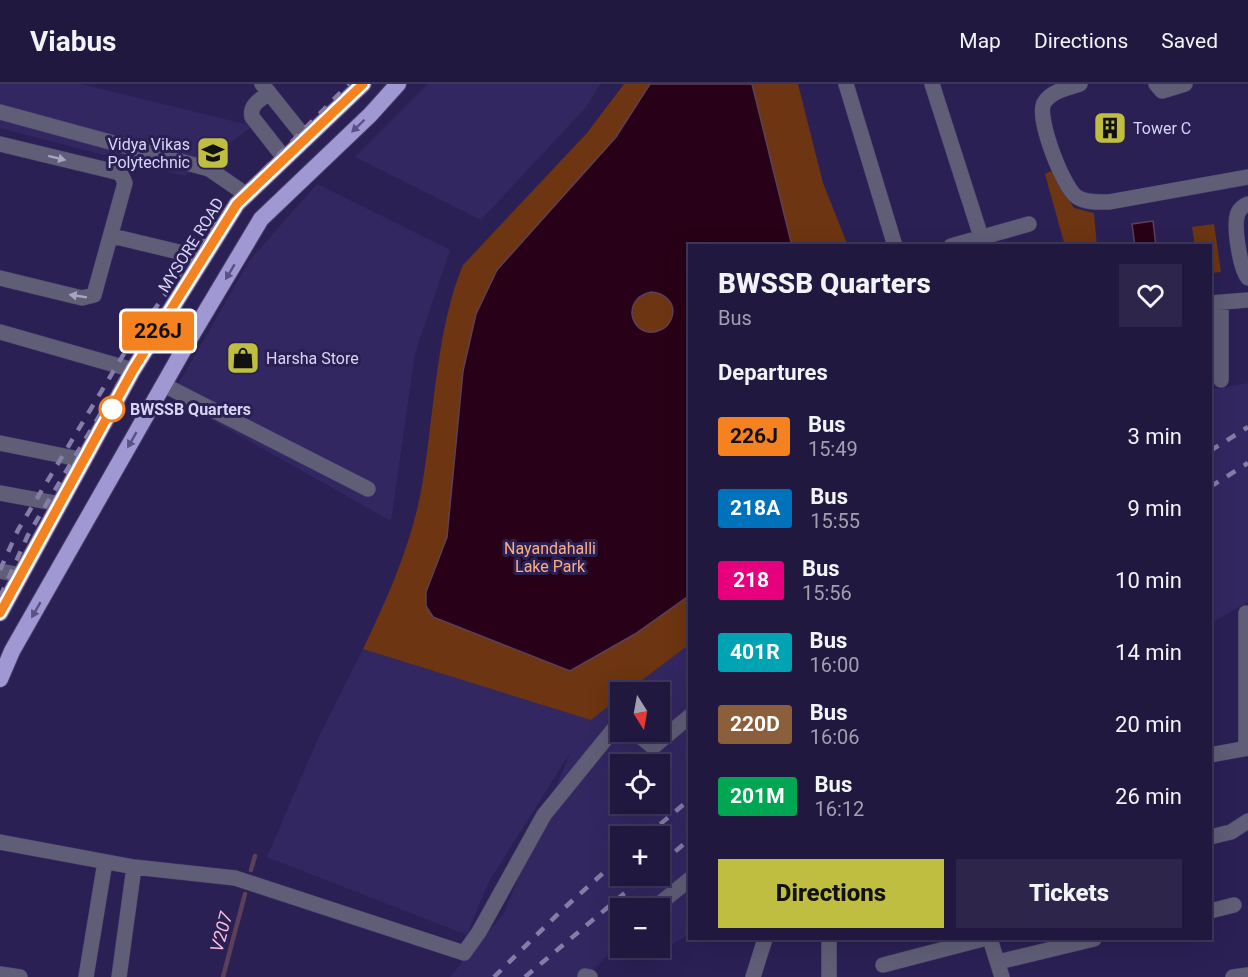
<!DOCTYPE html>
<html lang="en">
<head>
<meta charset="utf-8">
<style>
	body { margin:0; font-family:Roboto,sans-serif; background:#2d254a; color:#f1f3f6; height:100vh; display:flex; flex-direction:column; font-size:22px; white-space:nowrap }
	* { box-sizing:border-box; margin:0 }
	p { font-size:20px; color:#a2a0b0 }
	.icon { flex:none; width:33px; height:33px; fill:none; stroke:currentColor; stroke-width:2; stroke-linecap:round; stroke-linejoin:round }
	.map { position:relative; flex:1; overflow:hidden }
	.panel { position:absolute; left:688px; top:160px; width:524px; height:696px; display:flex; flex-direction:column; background:#20183f; border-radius:0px; box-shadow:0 6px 24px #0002,0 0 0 2px #3d3759 }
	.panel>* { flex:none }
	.badge { padding:0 12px; border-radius:4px; font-size:21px; line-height:39px }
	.needle { width:39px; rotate:169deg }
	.controls { position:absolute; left:610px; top:598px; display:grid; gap:12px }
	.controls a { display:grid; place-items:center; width:60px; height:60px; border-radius:0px; background:#20183f; box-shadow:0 6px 24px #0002,0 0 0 2px #3d3759; font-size:30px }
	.map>.badge { position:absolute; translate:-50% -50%; box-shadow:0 0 0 3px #fff }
	h2 { padding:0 30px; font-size:22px; line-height:54px }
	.round { display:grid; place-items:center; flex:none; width:63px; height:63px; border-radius:0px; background:#2d254a }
	.headline { display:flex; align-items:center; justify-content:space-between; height:102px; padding:0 30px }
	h1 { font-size:28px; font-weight:800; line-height:45px }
	.button { display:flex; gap:12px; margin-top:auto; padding:12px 30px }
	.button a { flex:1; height:69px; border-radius:0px; background:#bfbe41; color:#111; font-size:24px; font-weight:800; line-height:69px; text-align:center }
	.button a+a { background:#2d254a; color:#f1f3f6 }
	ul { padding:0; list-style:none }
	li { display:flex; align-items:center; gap:18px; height:72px; padding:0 30px }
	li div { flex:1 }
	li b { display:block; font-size:22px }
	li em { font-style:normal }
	li .badge { min-width:66px; font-weight:700; text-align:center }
	header { display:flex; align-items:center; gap:36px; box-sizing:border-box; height:84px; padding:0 30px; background:#20183f; border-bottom:2px solid #3d3759 }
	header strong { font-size:28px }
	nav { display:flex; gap:33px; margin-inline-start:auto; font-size:21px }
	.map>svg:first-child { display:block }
	.built { fill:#332762; fill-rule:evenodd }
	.green { fill:#6d3511 }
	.water { fill:#280017; stroke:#5c405a; stroke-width:1.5; fill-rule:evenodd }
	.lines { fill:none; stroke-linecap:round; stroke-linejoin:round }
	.stream { stroke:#5c405a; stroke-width:4.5 }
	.minor-casing { stroke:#473d6e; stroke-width:16 }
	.tertiary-casing { stroke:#473d6e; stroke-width:16 }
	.trunk-casing { stroke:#473d6e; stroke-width:18 }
	.minor { stroke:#605e77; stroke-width:15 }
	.tertiary { stroke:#605e77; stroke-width:15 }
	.trunk { stroke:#9f98d2; stroke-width:16 }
	.rail { stroke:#837da7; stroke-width:4.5; stroke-dasharray:10 10; stroke-linecap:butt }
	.oneway { fill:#595086 }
	.oneway2 { fill:#a7a5c3 }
	.line-casing { stroke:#fff; stroke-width:14 }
	.line { stroke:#f58220; stroke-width:9 }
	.stop-dot { fill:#fff; stroke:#f58220; stroke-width:3 }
	.labels { text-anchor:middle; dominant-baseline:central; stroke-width:6; stroke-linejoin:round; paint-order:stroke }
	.poi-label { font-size:16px; fill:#d7d5f6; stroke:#2b2054; text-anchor:start }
	.street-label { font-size:16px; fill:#d7d5f6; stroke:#2b2054 }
	.stop-label { font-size:16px; font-weight:bold; fill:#d7d5f6; stroke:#2b2054; text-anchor:start }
	.park-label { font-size:16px; fill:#f9ad83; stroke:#2b2054 }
	.water-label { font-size:18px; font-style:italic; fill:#fdbfdc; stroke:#2b2054 }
</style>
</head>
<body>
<header>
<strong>Viabus</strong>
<nav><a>Map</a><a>Directions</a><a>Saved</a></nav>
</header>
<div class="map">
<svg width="1248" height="893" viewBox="0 0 1248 893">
	<rect width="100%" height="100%" fill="#2b2054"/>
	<path class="built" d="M0,0h81l172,42 -68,50 -185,-48z
		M428,0h172l-13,22 -106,114 -126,-63z
		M317,100l133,66 -35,103 -24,168 -220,-124 78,-136z
		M1248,299v219l-37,21 -1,-233z
		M690,560v290l-40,23 -23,-9h33v-39h-39v39l-12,6 -22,23h-137l54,-64 67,-162 -83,132 -21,52 -200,-78 49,-114 47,-94 228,70 30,-23v36h39v-39h-35zM621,681h39v39h-39zM621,753h39v39h-39z"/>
	<path class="green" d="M624,0h174l25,99 25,63h-158v398l-65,49h-4v3l-30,24 -228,-71c25,-52 49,-106 59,-163 12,-69 14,-157 41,-221l124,-132z
		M1051,87l23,37 20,5 3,33h-32l-20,-72z
		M1214,140l7,48 -10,1 -1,-27h-15l-3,-19z"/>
	<path class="water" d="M650,0h102l40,162h-102v349l-55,39 -65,37 -137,-54 -7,-11v-14l21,-55 16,-166 13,-57 21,-44 119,-133zM651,208c13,1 25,10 21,25 -2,6 -6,11 -12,13 -26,12 -43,-30 -9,-38z
		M1153,137l3,25h-21l-3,-22z"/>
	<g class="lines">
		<path class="stream" d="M251,786l4,-14
			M223,893l22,-83"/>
		<defs>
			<path id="minor" d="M262,0l44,55
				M846,0l49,162
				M932,0l52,162
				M1080,0c-12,4 -29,7 -36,19 -8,14 19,85 33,94 9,6 22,5 32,5l139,-25
				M1156,0l6,7 23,-7
				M269,9c-8,6 -20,12 -17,24l33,42
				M0,28l209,57 38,26
				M0,60l116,28 5,2 4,9 -31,112 -12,3 -82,-20
				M1248,120c-5,2 -8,4 -10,9 -5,12 2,56 10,65
				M112,152l92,22
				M951,162l78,-22
				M1210,219l38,-3
				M1221,296v-77
				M164,301l204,104
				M0,359l84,17
				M0,409l60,11
				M0,487l21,4
				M1246,529v134
				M635,648l18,15 37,-31
				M1210,671l38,-7
				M1210,753l21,-5 17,-11
				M0,758l134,25 101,11 229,75 15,-21 65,-117 77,-95
				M653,825l37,-30
				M1210,827l24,-6
				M829,855v38
				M990,855l12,38
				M998,878l96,-23
				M883,881l100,-26
				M0,890l20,3
				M585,892l5,1
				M86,893l19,-115
				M119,893l15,-110
				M753,893l12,-38
				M1233,893l15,-2"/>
			<path id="tertiary" d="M0,248l133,38"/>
			<path id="trunk" d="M0,529l133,-243 104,-166 126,-120
				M0,595l12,-28 181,-318 68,-114 109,-104 28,-31"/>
		</defs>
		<use href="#minor" class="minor-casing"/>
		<use href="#tertiary" class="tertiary-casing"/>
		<use href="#trunk" class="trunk-casing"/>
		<use href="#minor" class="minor"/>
		<use href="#tertiary" class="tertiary"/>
		<use href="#trunk" class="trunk"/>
		<path class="rail" d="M1210,367l38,-24
			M1210,403l38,-24
			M0,486l18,-40 113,-188 100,-139 118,-119
			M0,513l28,-62 112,-187 100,-139 125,-125
			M645,753l45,-38
			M660,780l30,-25
			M494,893l68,-67 59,-53
			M525,893l120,-101"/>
	</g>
	<defs><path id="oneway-solid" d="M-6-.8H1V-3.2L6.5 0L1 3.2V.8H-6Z" transform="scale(1.5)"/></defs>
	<g class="oneway">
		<use href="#oneway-solid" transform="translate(358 42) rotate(136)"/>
		<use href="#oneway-solid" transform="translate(230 188) rotate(121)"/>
		<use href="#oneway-solid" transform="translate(132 356) rotate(120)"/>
		<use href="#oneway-solid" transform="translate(36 526) rotate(120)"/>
	</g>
	<g class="oneway2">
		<use href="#oneway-solid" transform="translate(57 74) rotate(14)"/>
		<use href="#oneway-solid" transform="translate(78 212) rotate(-171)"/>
	</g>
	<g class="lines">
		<defs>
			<path id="line" d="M0,529l133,-243 104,-166 126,-120"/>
		</defs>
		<use href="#line" class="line-casing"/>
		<use href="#line" class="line"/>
	</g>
	<defs>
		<symbol id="building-square" viewBox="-11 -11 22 22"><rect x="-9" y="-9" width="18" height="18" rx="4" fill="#bfbe41" stroke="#2b2054"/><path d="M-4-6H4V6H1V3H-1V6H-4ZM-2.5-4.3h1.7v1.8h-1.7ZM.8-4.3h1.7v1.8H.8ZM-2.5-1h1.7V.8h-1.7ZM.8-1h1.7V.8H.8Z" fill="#111"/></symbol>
		<symbol id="university-square" viewBox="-11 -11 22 22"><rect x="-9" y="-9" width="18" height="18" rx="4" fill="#bfbe41" stroke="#2b2054"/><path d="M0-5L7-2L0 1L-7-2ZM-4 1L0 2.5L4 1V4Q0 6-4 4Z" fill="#111"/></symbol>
		<symbol id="shop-square" viewBox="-11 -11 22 22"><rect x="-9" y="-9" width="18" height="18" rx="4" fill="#bfbe41" stroke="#2b2054"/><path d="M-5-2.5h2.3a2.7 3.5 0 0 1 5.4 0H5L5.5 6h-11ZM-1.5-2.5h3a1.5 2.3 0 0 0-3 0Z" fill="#111"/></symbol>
	</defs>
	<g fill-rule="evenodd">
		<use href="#building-square" x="1091" y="25" width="38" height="38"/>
		<use href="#university-square" x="194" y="50" width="38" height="38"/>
		<use href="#shop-square" x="224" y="255" width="38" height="38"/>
	</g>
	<circle class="stop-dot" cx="112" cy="325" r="12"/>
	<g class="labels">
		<g class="poi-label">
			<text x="1133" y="44">Tower C</text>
			<text x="190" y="60" text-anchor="end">Vidya Vikas<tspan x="190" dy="18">Polytechnic</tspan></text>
			<text x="266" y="274">Harsha Store</text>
		</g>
		<g class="street-label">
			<text transform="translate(191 161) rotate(-58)">MYSORE ROAD</text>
		</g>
		<g class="stop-label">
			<text x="130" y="325">BWSSB Quarters</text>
		</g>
		<g class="park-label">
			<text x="550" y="464">Nayandahalli<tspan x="550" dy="18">Lake Park</tspan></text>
		</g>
		<g class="water-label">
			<text transform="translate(221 848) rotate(-75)">V207</text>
		</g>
	</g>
</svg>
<div class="controls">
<a><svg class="needle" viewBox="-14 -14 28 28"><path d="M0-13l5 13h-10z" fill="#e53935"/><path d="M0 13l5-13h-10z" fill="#a2a0b0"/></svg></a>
<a><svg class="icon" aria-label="locate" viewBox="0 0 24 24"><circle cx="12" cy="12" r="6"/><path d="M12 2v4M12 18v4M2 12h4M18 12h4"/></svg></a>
<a>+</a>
<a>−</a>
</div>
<b class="badge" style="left:158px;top:247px;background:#f58220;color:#111">226J</b>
<section class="panel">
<div class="headline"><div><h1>BWSSB Quarters</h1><p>Bus</p></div><a class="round"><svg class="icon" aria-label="heart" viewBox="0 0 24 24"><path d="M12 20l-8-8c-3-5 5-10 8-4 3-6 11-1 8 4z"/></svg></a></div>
<h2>Departures</h2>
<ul>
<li><span class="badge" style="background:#f58220;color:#111">226J</span><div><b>Bus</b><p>15:49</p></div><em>3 min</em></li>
<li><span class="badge" style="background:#0072bc;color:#fff">218A</span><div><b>Bus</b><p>15:55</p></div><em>9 min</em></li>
<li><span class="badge" style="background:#e6007e;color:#fff">218</span><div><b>Bus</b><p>15:56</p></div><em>10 min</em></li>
<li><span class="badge" style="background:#00a3b4;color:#fff">401R</span><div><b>Bus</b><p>16:00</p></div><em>14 min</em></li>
<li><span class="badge" style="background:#8b5e3c;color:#fff">220D</span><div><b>Bus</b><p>16:06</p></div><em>20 min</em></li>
<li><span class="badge" style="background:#00a651;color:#fff">201M</span><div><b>Bus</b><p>16:12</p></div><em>26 min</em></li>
</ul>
<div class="button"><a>Directions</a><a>Tickets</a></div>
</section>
</div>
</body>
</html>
